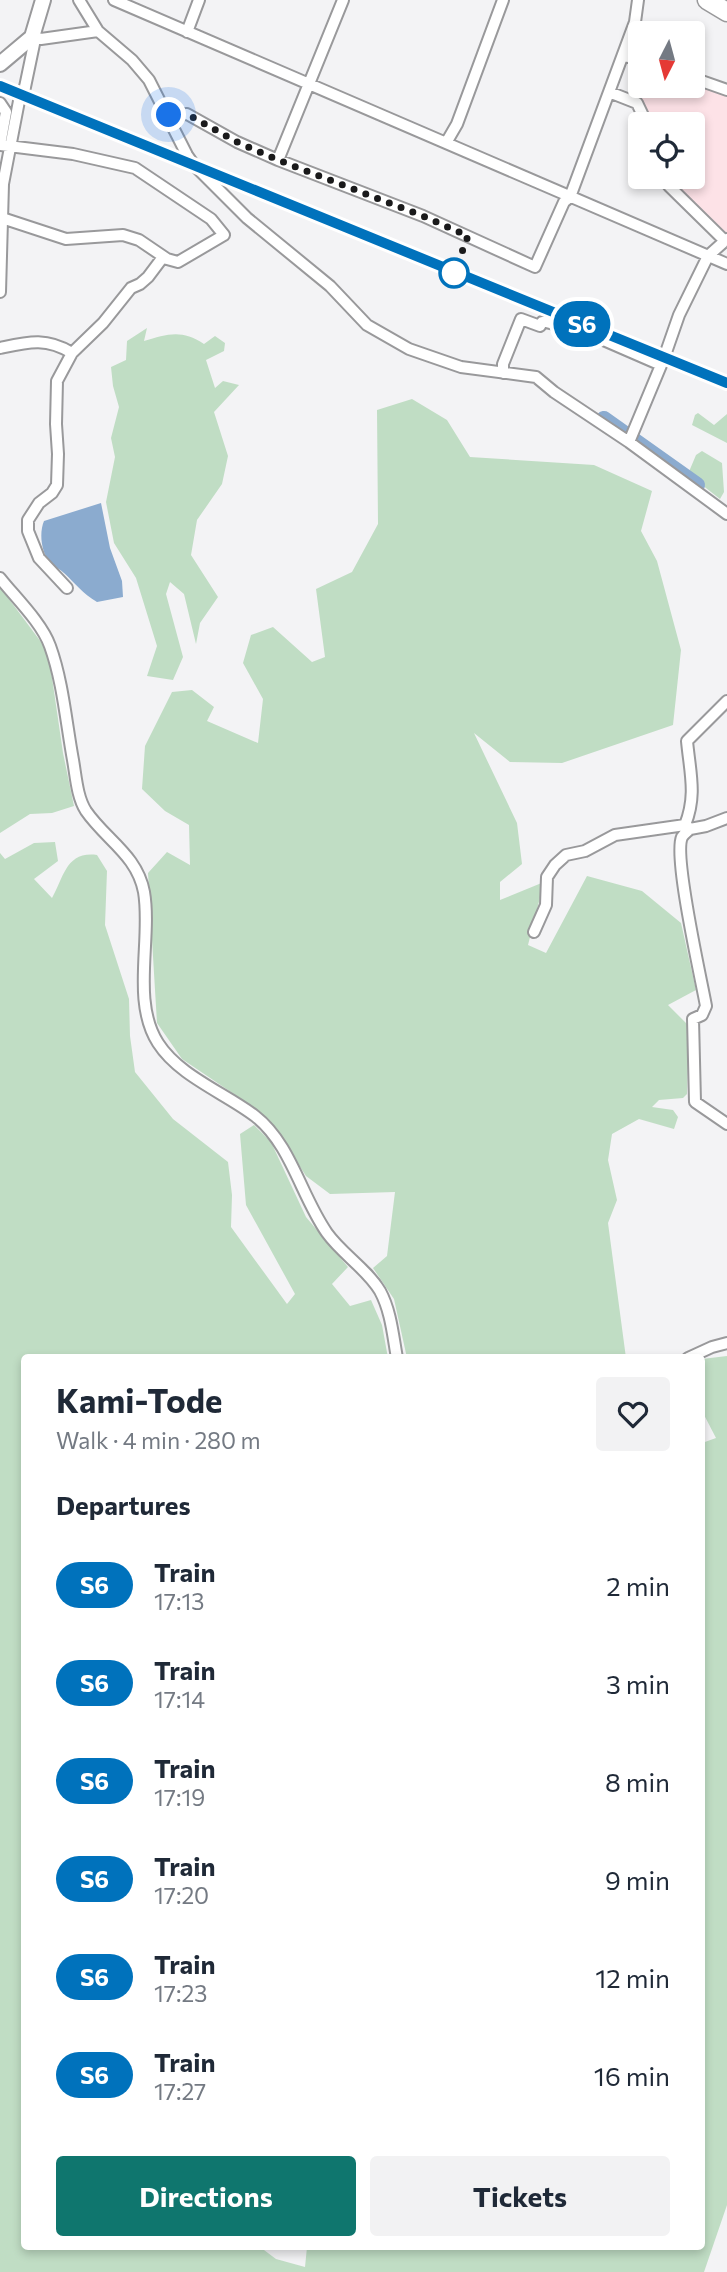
<!DOCTYPE html>
<html lang="en">
<head>
<meta charset="utf-8">
<style>
	body { margin:0; font-family:Commissioner,sans-serif; background:#f2f2f3; color:#1f2937; height:100vh; display:flex; flex-direction:column; font-size:26px; white-space:nowrap }
	* { box-sizing:border-box; margin:0 }
	p { font-size:23px; color:#747a83 }
	.icon { flex:none; width:38px; height:38px; fill:none; stroke:currentColor; stroke-width:2; stroke-linecap:round; stroke-linejoin:round }
	.map { position:relative; flex:1; overflow:hidden }
	.sheet { position:absolute; left:21px; top:1354px; width:684px; height:896px; display:flex; flex-direction:column; background:#fff; border-radius:7px; box-shadow:0 4px 10px #0003 }
	.sheet>* { flex:none }
	.badge { padding:0 14px; border-radius:23px; font-size:24px; line-height:46px }
	.needle { width:46px; rotate:186deg }
	.buttons { position:absolute; left:628px; top:21px; display:grid; gap:14px }
	.buttons a { display:grid; place-items:center; width:77px; height:77px; border-radius:7px; background:#fff; box-shadow:0 4px 10px #0003; font-size:35px }
	.you { position:absolute; width:35px; height:35px; margin:-18px; border:5px solid #fff; border-radius:50%; background:#1a73e8; box-shadow:0 0 0 10px #1a73e833 }
	.map>.badge { position:absolute; translate:-50% -50%; box-shadow:0 0 0 4px #fff }
	h2 { padding:0 35px; font-size:26px; line-height:63px }
	.round { display:grid; place-items:center; flex:none; width:74px; height:74px; border-radius:7px; background:#f2f2f3 }
	.overview { display:flex; align-items:center; justify-content:space-between; height:119px; padding:0 35px }
	h1 { font-size:33px; font-weight:700; line-height:52px }
	.cta { display:flex; gap:14px; margin-top:auto; padding:14px 35px }
	.cta a { flex:1; height:80px; border-radius:7px; background:#0f766e; color:#fff; font-size:28px; font-weight:700; line-height:80px; text-align:center }
	.cta a+a { background:#f2f2f3; color:#1f2937 }
	ul { padding:0; list-style:none }
	li { display:flex; align-items:center; gap:21px; height:98px; padding:0 35px }
	li div { flex:1 }
	li b { display:block; font-size:26px }
	li em { font-style:normal }
	li .badge { min-width:77px; font-weight:700; text-align:center }
	.map>svg:first-child { display:block }
	.medical { fill:#fde2e7 }
	.green { fill:#c0ddc4 }
	.water { fill:#8babcf }
	.lines { fill:none; stroke-linecap:round; stroke-linejoin:round }
	.river { stroke:#8babcf; stroke-width:16 }
	.minor-casing { stroke:#99999b; stroke-width:14 }
	.major-casing { stroke:#99999b; stroke-width:18 }
	.highway-casing { stroke:#99999b; stroke-width:21 }
	.minor { stroke:#fff; stroke-width:10 }
	.major { stroke:#fff; stroke-width:14 }
	.highway { stroke:#fff; stroke-width:18 }
	.rail { stroke:#727274; stroke-width:2.5; stroke-dasharray:3.5 7; stroke-linecap:butt }
	.minor-bridge-casing { stroke:#99999b; stroke-width:14; stroke-linecap:butt }
	.minor-bridge { stroke:#fff; stroke-width:10 }
	.line-casing { stroke:#fff; stroke-width:16 }
	.line { stroke:#0072bc; stroke-width:10 }
	.walk { stroke:#1a1a1b; stroke-width:7; stroke-dasharray:0 12.6 }
	.stop-dot { fill:#fff; stroke:#0072bc; stroke-width:3.5 }
</style>
</head>
<body>
<div class="map">
<svg width="727" height="2272" viewBox="0 0 727 2272">
	<rect width="100%" height="100%" fill="#f3f3f5"/>
	<path class="medical" d="M638,62l2,1v23h53v-5l34,12v140l-3,4 -51,-50 3,-10h17v-53h-43l-13,-29 -1,-11z"/>
	<path class="green" d="M147,328l-3,13c23,-7 38,-12 60,3l11,-8 10,7 -1,8 -18,9 9,28 8,-7 16,4 -25,27 14,44 -6,28 -25,36 -6,35 27,42 -18,26 -4,21 -12,-50 -14,-12 -4,12 17,63 -10,23 -26,-4 10,-30 -21,-68 -22,-35 -8,-41 9,-45 -4,-19 8,-31 -6,-21 -2,-19 15,-7 1,-19z
		M412,399l35,21 23,37 124,8 58,26 -11,40 16,30 24,89 -8,75 -111,38 -52,-1 -36,-29 43,90 5,41 -22,18v18l44,-18 -16,63 18,8 41,-77 55,15 39,32 15,67 -28,15 21,21 -2,68 -4,4 -24,2 -7,7 21,3 5,7 -4,12 -35,-10 -27,15 -4,26 9,40 -9,23 18,135h-219l-13,-59 -21,-31 14,-12 8,-64 -65,2 -24,-18 -30,-46 -20,-21 -74,-50 -25,-36 -9,-150 19,-21 23,13 -1,-40 -24,-14 -23,-22 3,-43 27,-54 20,-2 22,17 -7,14 51,22 5,-44 -20,-36 8,-28 22,-8 39,35 13,-5 -9,-68 36,-17 26,-48 -1,-114z
		M698,413l16,12 13,-11v29l-35,-18 3,-10z
		M702,451l20,12 2,29 -4,7 -32,-25 8,-19z
		M0,587l44,59 6,18 13,89 11,53 -22,7 -22,1 -30,19z
		M55,842l3,19 -24,18 18,19c12,-21 14,-47 45,-43l10,16 -2,54 24,74 1,37 5,36 38,47 55,43 4,33 -1,32 56,77 8,-10 -49,-89 -6,-71 14,-9 17,17 35,75 42,50 -16,17 18,22 21,-6 11,25 6,33h-364v889h236l16,12 29,8 2,-20h395v-804l14,-5 -14,-27v-52l25,-3v849l-23,67h-704v-1419l5,6 29,-16z"/>
	<path class="water" d="M101,503l9,45 12,33 1,16 -26,5c-14,-8 -22,-19 -33,-29 -4,-4 -10,-6 -14,-10 -9,-11 -11,-30 -6,-42z"/>
	<g class="lines">
		<path class="river" d="M604,419l93,66"/>
		<defs>
			<path id="minor" d="M79,0l19,31 34,29 17,20 38,75 7,10 53,53 83,68 37,39 42,24 52,18 75,10 18,15 75,50 98,72
				M114,0l613,264
				M187,32l12,-32
				M623,55l17,6
				M693,78l34,12
				M25,87l9,-43 -2,-7 9,2 57,-8
				M609,92l28,11 10,21
				M0,103l6,9 -6,33
				M169,115l18,-1 50,28 41,18 145,56 112,51 29,-65 6,-5 65,-175 3,-22
				M446,143l11,-19 46,-124
				M0,145l73,9 62,14 76,51 13,16 -46,27 -11,-3 -28,-19 -16,-5 -57,4 -64,-21
				M278,160l65,-160
				M672,177l-3,9 56,55
				M0,292l3,-108 16,-83
				M0,348c28,-6 46,-11 72,5
				M503,373v-9l18,-45 19,7 2,-4h4l39,10 76,33
				M629,442l35,-84 15,-43 29,-59 19,-17
				M0,578c15,19 42,45 50,68 13,36 16,76 23,114 3,17 4,37 13,51 20,29 51,44 58,81 8,47 -13,109 14,151 21,33 67,50 97,73 36,28 46,80 72,117 15,21 40,36 53,58 11,20 13,45 17,67
				M67,588l-28,-30 -11,-27v-11l11,-17 13,-10 5,-8 1,-31 -2,-30 1,-43 15,-28 31,-30 28,-35 9,-4 8,-7 15,-20
				M727,701l-40,40c3,32 10,54 -2,84l5,4 16,-3 21,-8
				M690,829c-3,3 -6,5 -8,8 -9,19 19,141 24,169l-4,9 -9,4 2,83 32,22
				M534,932l12,-27 1,-28 8,-12 11,-10 19,-4 30,-16 70,-10
				M688,1358l24,-11 15,-4"/>
			<path id="major" d="M0,64l32,-27 11,-37"/>
			<path id="highway" d="M707,0l20,12"/>
		</defs>
		<use href="#minor" class="minor-casing"/>
		<use href="#major" class="major-casing"/>
		<use href="#highway" class="highway-casing"/>
		<use href="#minor" class="minor"/>
		<use href="#major" class="major"/>
		<use href="#highway" class="highway"/>
		<path class="rail" d="M0,86l727,297"/>
		<defs>
			<path id="minor-bridge" d="M19,101l6,-14"/>
		</defs>
		<use href="#minor-bridge" class="minor-bridge-casing"/>
		<use href="#minor-bridge" class="minor-bridge"/>
	</g>
	<g class="lines">
		<defs>
			<path id="line" d="M0,86l727,297"/>
		</defs>
		<use href="#line" class="line-casing"/>
		<use href="#line" class="line"/>
		<path class="walk" d="M169,115l18,-1 50,28 41,18 145,56 45,20 -14,37"/>
	</g>
	<circle class="stop-dot" cx="454" cy="273" r="14"/>
</svg>
<div class="buttons">
<a><svg class="needle" viewBox="-14 -14 28 28"><path d="M0-13l5 13h-10z" fill="#e53935"/><path d="M0 13l5-13h-10z" fill="#747a83"/></svg></a>
<a><svg class="icon" aria-label="locate" viewBox="0 0 24 24"><circle cx="12" cy="12" r="6"/><path d="M12 2v4M12 18v4M2 12h4M18 12h4"/></svg></a>
</div>
<div class="you" style="left:169px;top:115px"></div>
<b class="badge" style="left:582px;top:324px;background:#0072bc;color:#fff">S6</b>
<section class="sheet">
<div class="overview"><div><h1>Kami-Tode</h1><p>Walk · 4 min · 280 m</p></div><a class="round"><svg class="icon" aria-label="heart" viewBox="0 0 24 24"><path d="M12 20l-8-8c-3-5 5-10 8-4 3-6 11-1 8 4z"/></svg></a></div>
<h2>Departures</h2>
<ul>
<li><span class="badge" style="background:#0072bc;color:#fff">S6</span><div><b>Train</b><p>17:13</p></div><em>2 min</em></li>
<li><span class="badge" style="background:#0072bc;color:#fff">S6</span><div><b>Train</b><p>17:14</p></div><em>3 min</em></li>
<li><span class="badge" style="background:#0072bc;color:#fff">S6</span><div><b>Train</b><p>17:19</p></div><em>8 min</em></li>
<li><span class="badge" style="background:#0072bc;color:#fff">S6</span><div><b>Train</b><p>17:20</p></div><em>9 min</em></li>
<li><span class="badge" style="background:#0072bc;color:#fff">S6</span><div><b>Train</b><p>17:23</p></div><em>12 min</em></li>
<li><span class="badge" style="background:#0072bc;color:#fff">S6</span><div><b>Train</b><p>17:27</p></div><em>16 min</em></li>
</ul>
<div class="cta"><a>Directions</a><a>Tickets</a></div>
</section>
</div>
</body>
</html>
